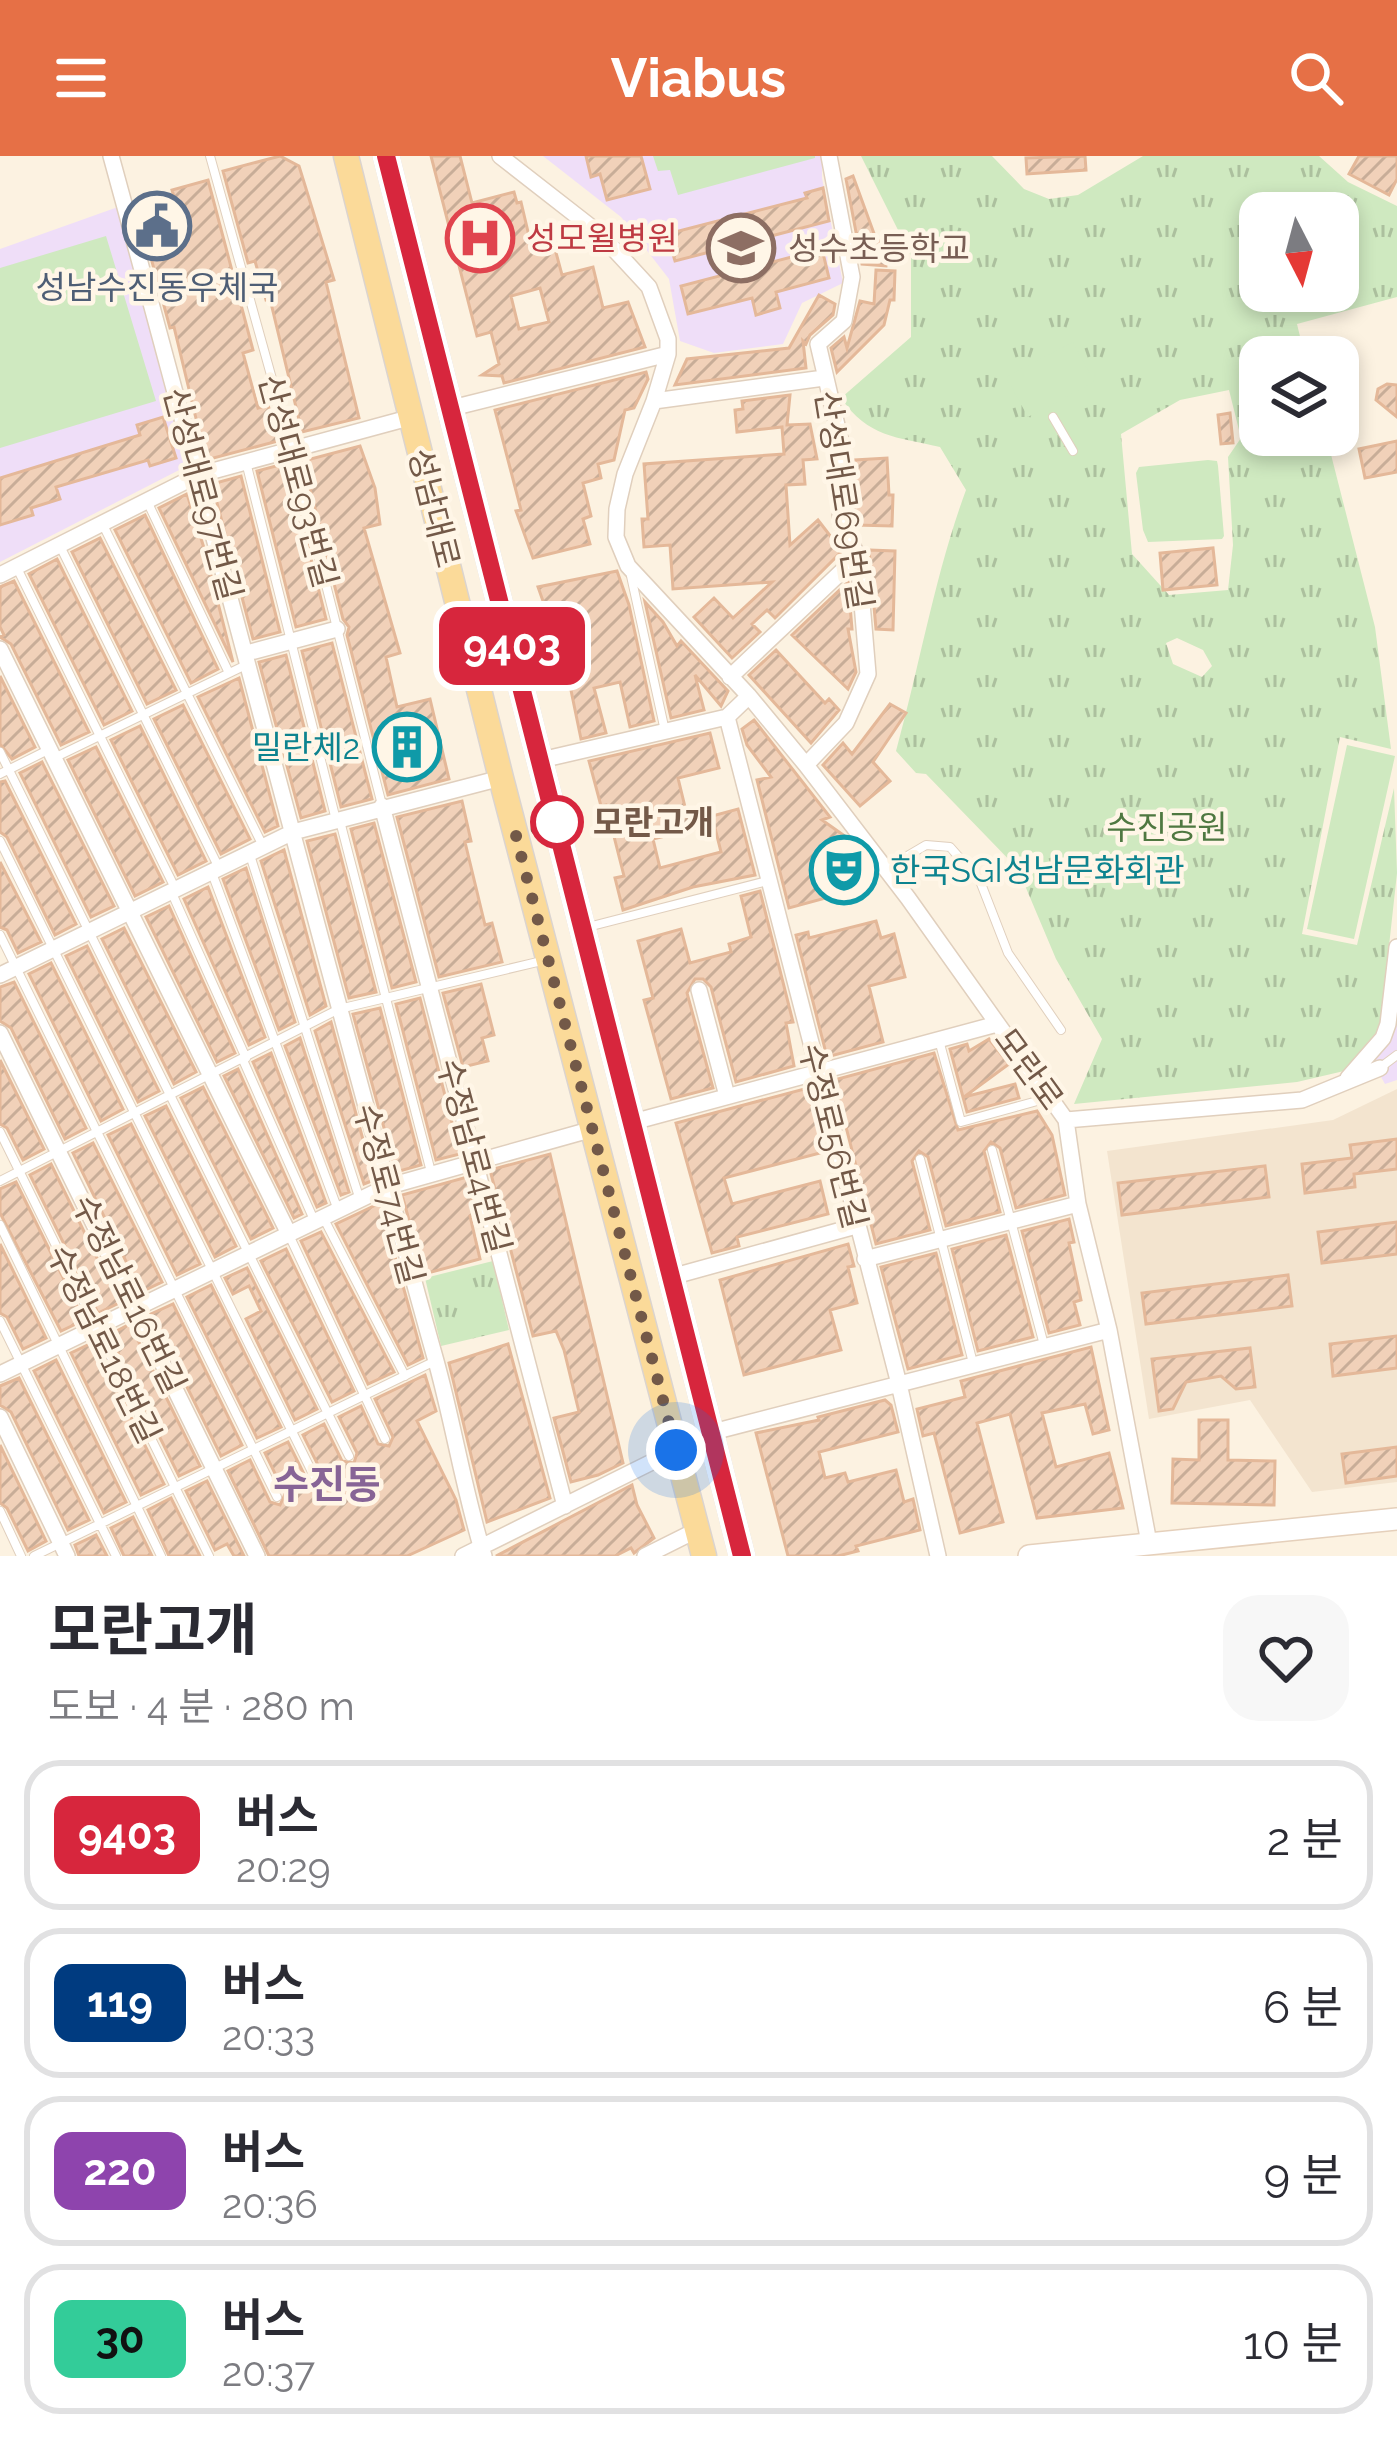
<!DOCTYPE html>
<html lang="ko">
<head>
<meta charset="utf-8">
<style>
	body { margin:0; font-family:Raleway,"Noto Sans KR",sans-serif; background:#f7f7f7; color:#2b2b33; height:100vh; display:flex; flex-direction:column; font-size:45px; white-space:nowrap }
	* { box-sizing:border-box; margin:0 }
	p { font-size:39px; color:#7c7c81 }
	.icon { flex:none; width:66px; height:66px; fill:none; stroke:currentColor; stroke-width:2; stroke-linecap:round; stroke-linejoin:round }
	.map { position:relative; height:1400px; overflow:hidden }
	.side { display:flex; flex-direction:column; background:#fff; flex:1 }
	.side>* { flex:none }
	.badge { padding:0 24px; border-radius:18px; font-size:42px; line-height:78px }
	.needle { width:78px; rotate:174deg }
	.tools { position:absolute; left:1239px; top:36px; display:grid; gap:24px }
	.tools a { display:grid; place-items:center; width:120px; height:120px; border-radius:24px; background:#fff; box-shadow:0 6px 18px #0003; font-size:60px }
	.you { position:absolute; width:60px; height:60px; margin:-30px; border:9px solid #fff; border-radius:50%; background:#1a73e8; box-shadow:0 0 0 18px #1a73e833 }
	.map>.badge { position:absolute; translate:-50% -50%; box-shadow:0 0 0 6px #fff }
	.round { display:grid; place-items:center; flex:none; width:126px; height:126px; border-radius:36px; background:#f7f7f7 }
	.head { display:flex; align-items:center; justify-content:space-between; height:204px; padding:0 48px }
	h1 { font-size:57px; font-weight:700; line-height:90px }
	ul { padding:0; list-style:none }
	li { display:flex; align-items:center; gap:36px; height:150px; margin:0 24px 18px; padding:0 24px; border:6px solid #e1e1e2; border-radius:36px }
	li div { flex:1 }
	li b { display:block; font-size:45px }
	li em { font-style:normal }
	li .badge { min-width:132px; font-weight:700; text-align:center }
	header { display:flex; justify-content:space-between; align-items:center; height:156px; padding:0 48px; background:#e67046; color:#fff; font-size:54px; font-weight:700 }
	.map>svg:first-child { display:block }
	.residential { fill:#f3e4cf }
	.education { fill:#efdef8 }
	.grass { fill:url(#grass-tufts); fill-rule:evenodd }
	.pitch { fill:#cfe9c0 }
	.building { fill:url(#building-hatch); stroke:#e4b899; stroke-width:3; fill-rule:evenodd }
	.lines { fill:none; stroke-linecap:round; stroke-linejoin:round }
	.service-casing { stroke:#e0cfbd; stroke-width:10 }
	.minor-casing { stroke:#e0cfbd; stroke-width:18 }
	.secondary-casing { stroke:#e5d0bb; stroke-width:24 }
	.primary-casing { stroke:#dbd4cf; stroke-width:27 }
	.service { stroke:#fff; stroke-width:8 }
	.minor { stroke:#fff; stroke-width:15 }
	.secondary { stroke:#fff; stroke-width:21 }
	.primary { stroke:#fbda99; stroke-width:24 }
	.line-casing { stroke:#fff; stroke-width:27 }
	.line { stroke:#d7263d; stroke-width:18 }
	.walk { stroke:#735948; stroke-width:12; stroke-dasharray:0 21.6 }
	.stop-dot { fill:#fff; stroke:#d7263d; stroke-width:6 }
	.labels { text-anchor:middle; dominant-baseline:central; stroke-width:9; stroke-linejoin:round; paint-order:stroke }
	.health-label { font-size:33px; fill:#be3a42; stroke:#fff6e7; text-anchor:start }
	.education-label { font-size:33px; fill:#785e54; stroke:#fff6e7; text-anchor:start }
	.service-label { font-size:33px; fill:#4e5e75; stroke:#fff6e7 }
	.street-label { font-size:33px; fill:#735948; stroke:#fff6e7 }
	.culture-label { font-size:33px; fill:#0d838f; stroke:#fff6e7; text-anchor:end }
	.stop-label { font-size:33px; font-weight:bold; fill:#735948; stroke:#fff6e7; text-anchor:start }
	.park-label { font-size:33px; fill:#4f7841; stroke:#fff6e7 }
	.quarter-label { font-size:39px; font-weight:bold; fill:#876496; stroke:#fff6e7 }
</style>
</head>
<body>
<header><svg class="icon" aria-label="menu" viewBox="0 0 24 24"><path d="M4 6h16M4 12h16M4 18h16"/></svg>Viabus<svg class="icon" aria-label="search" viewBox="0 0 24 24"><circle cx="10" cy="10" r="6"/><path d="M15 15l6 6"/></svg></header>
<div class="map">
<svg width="1397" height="1400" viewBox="0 0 1397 1400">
	<defs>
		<pattern id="grass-tufts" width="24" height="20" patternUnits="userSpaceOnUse" patternTransform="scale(3)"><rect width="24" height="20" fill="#cfe9c0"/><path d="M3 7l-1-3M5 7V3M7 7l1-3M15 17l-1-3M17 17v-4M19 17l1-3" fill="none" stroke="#acc09e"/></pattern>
		<pattern id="building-hatch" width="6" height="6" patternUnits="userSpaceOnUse" patternTransform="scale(3)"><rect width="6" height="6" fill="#f1d1b9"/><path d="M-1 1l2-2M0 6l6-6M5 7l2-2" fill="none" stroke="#c8ad98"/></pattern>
	</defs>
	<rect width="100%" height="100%" fill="#fcf2e1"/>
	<path class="residential" d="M1397,933v393l-85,10 -62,-92 -101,19 -42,-268 226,-31z"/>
	<path class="education" d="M543,0h279v22l21,105 -41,20 -19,41 -69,9 -34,-12 -11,-62 -48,-62z
		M118,51l67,260 -185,95v-313z
		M1397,852v72l-12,4 -13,-23z"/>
	<path class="grass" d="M861,0h131l32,33 25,10 29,-4 65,-39h176l29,26 49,24v91l-100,27 8,33h-45v78h66l49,192 16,122 -51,-12 -38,197 55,11 37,-157 3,85 -16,146 -5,14 -32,38 -47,11 -223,22 28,-65 -46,-80 -38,-90 -92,-95 -10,-1 -20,-22c24,-87 39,-177 70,-261l-26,-43c-44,-10 -72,-10 -99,-49l70,-61v-81zM1260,57h78v78h-78zM1229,234l12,48 -13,19 5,88 -5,45 -59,5 -37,-41 -11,-120 59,-34zM1177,482l26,12 9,16 -10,11 -29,-13 -7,-21z
		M493,1105l16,69 -68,16 -16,-68z"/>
	<path class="pitch" d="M653,0h162v2l-137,37 -8,-25 -12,1z
		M106,80l50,165 -156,47v-180z
		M1073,186l21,40 -66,35 -22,-40z
		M1208,304l9,1 1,5 6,70 -2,3 -74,3 -5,-12 -7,-57 3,-6z
		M1347,589l48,11 -41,183 -47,-10z"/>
	<path class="building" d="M280,0l19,10 13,42 22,72 -8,2 33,136 -57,14 -32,-133 -4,1 -11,-39 -7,2 -25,-92z
		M431,0h29l12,47 42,-11 3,11 4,-1 8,34 21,-6 12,45 31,-8 10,41 25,-6 17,45 -141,36 -2,-7 -20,-1 17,-11 -8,-32 -14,4zM540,132l9,34 -30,7 -8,-33z
		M586,0h55l9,33 -43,11 -7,-26 -9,3z
		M1085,0l1,14 -59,4 -1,-16z
		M1359,0h38v23l-8,16 -40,-21z
		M853,20l23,63 12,7 -2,20 -24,-2 -16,-85z
		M208,24l45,170 -10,3 15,55 10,-3 10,36 -72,19 -32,-133 -4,1 -32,-118 37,-10 -3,-10z
		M823,32l6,33 -154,40 -8,-27 140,-36 -2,-5z
		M822,93l7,29 -53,14 4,16 -24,7 -4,-17 -64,16 -7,-28z
		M876,114l19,1 -1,29h-4l-6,25 -47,47 -6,-24 13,-11 3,11 13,-47 14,3z
		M819,139l16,9 -2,11 -23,20 -4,9 -3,-3 3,27 -131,17 12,-26 102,-11z
		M646,216l2,7 -14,29 -9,2 -11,50 -16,4 3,14 -18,5 8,33 -8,3 7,25 -57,14 -17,-47 5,-1 -26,-100z
		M1387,228l10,1v32l-21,-17 2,-11z
		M790,239l-3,30 23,-1 7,35 -14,1 2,24 -19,1 4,60 28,-25 24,31 -67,67 -8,-8 -15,14 8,8 -28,26 -38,-41 20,-19 19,20 39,-36 -99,7 -3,-44 -26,2 -2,-28h6l-4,-55 140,-10 -2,-27 -45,5 -2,-22 8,-1 -1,-8z
		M1230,257l3,30 -12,1 -3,-29z
		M163,261l13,41 -26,8 -2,-6 -92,27 4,12 -29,9 2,7 -33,10v-47l140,-43 -3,-10z
		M1397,285v31l-32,6 -6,-29z
		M360,290l15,42 5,36 -16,4 36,125 -14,4 11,50 33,-8 19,80 -61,16 -41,-160 2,-8 -6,-8 -40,-158z
		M887,302l2,37h4l-1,31 -37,-1 -3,-7 3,-58z
		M287,307l39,156 -30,8 -39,-156z
		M241,320l39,156 -27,7 -41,-155z
		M187,338l17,54 29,114 -74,-154z
		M145,359l73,154 -27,14 -76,-153z
		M100,382l76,152 -29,14 -75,-152z
		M1213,392l4,37 -54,5 -3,-37z
		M869,394l26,1 -2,79 -17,-1z
		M57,403l75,152 -28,14 -75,-151z
		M617,415l12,34 25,116 -24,6 -10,-45 -26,6 12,45 -25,6 -15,-73 -28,-79z
		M14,425l75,151 -28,13 -50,-101 -11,-7 4,-2 -4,-8v-40z
		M848,426l4,47h-4l8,43 -8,17 -56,-54z
		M645,446l18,20 14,24 4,-5 47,50 -7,15 -26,-31 9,35 -33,8z
		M332,487l40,156 -31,8 -39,-156z
		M776,494l49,53 4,-4 10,11 -28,33 -62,-68z
		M286,499l39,156 -24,7 -42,-156z
		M0,520l35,71 -23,12 -12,-15z
		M239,522l39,148 -13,6 -67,-135z
		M890,548l16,9 -33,49 17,19 -30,25 -37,-41 20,-22 9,11z
		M183,549l67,134 -29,15 -67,-135z
		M754,564l76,97 -8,3 24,17 13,52 -70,19 -32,-128 14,-3 -24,-32 -5,-16z
		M140,570l66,135 -28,14 -67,-135z
		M710,577l9,35 -41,10 8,33 7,-2 5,19 -45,11 7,29 61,-16 -9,-36 26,-7 17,66 -62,12 -70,23 -8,-32 9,-2 -18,-71 -5,1 -12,-45z
		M96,591l67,135 -28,14 -67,-136z
		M42,606l72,144 -23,11 -71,-144z
		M5,625l71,143 -21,11 -48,-98 -7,-5v-50z
		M462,645l9,40 -6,1 20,83 7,-2 10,39 -63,15 -42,-160z
		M374,667l42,159 -24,6 -41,-159z
		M335,678l41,158 -27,6 -42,-157z
		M284,694l42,156 -16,9 -49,-154z
		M0,706l41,80 -23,11 -11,-23 -7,-3z
		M246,712l49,154 -16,8 -56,-151z
		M208,731l57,150 -16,8 -65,-146z
		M760,735l33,131 -7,1 8,43 -58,16 -25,-95 -8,-8h-8l-8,14 26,95 -42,11 -27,-99 9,-2 -15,-57 43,-12 9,34 41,-11 -2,-8 22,-7 -10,-41z
		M169,750l66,147 -18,9 -71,-145z
		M876,765l5,17 13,-4 11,43 -36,9 14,56 -56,15 -31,-122 12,-3 1,6z
		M124,772l72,144 -22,12 -72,-145z
		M87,790l72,145 -21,11 -72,-146z
		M51,807l72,146 -22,12 -72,-147z
		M14,826l72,146 -21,11 -54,-111 -11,-7v-34z
		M481,828l13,51 -12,3 6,23 -25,6 -20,-74z
		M420,842l40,156 -24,6 -40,-156z
		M380,852l41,157 -25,7 -43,-158z
		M331,866l43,158 -10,4 -49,-153z
		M300,882l49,154 -8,3 -56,-149z
		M989,883l20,25 -45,33 51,-13 4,14 -52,14 -17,-63 17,-5 2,7z
		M271,897l55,150 -9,4 -64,-145z
		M934,897l24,77 79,-19 15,24 13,60 -49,13 -16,-60 -9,-6 -7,9 16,61 -54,14 -18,-69 -9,-6 -7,10 18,69 -54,14 -42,-164z
		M0,904l44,89 -21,11 -16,-32 -7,-4z
		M238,913l64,145 -8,4 -70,-142z
		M203,931l70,141 -22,11 -70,-141z
		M808,932l16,64 -100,26 8,26 88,-23 8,33 -91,23 2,9 -27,7 -36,-130z
		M166,950l70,140 -21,11 -70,-141z
		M131,968l69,140 -23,11 -69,-140z
		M1397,983v30l-43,5 1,13 -50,6 -3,-29 50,-6 -2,-13z
		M93,987l69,139 -21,10 -68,-139z
		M550,998l73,309 -25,12 -27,7 -17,-64 25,-6 -15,-62 -8,-19 -23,5 -43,-166z
		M51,1008l68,139 -21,10 -68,-138z
		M1265,1010l4,31 -147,18 -4,-32z
		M467,1021l9,37 -6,2 10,43 -56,15 -22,-79z
		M16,1026l68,138 -23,11 -61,-118v-24z
		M380,1047l43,155 -15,7 -72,-141z
		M1069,1063l5,23 -5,1 12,57 -7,2 6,23 -31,8 -27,-102z
		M1397,1066v32l-75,9 -4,-31z
		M321,1076l73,140 -26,12 -67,-143z
		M1006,1079l27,102 -55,14 -26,-102z
		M0,1088l46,94 -23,11 -16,-32 -7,-4z
		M848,1088l6,22 -6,1 9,36 -27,7 11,40 -97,25 -24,-95z
		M286,1093l68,142 -22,11 -71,-141z
		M936,1097l26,102 -54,14 -27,-102z
		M247,1112l70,141 -22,11 -49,-101 15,-8 -12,-25 -16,8 -8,-16z
		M1288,1119l4,31 -146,18 -4,-31z
		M211,1129l70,142 -24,11 -70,-141z
		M173,1148l69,141 -21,11 -70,-142z
		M130,1168l70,142 -21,10 -70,-141z
		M1397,1180v32l-64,8 -3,-32z
		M94,1186l70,142 -23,11 -70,-142z
		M508,1188l42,154 -63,24 -38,-159z
		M1091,1191l18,83 -16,4 -8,-30 -43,9 14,54 53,-14 14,55 -86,10 -27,-104 -33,9 26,99 -43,11 -26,-100 -11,3 -6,-27 48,-12 -4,-16z
		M1250,1192l5,39 -19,2 -15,-13 -35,6 -13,27 -14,2 -7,-52z
		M56,1204l70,142 -22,11 -70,-142z
		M425,1219l11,36 -19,10 39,79 8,30 -57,26h-138l-41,-85 22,-11 20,42 10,3 5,-11 -20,-41 23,-11 20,40 10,4 5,-11 -20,-40 21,-11 18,37 12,2 3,-10 -18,-36 22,-11 17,38 11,2 4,-9 -18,-38z
		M19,1222l70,142 -21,10 -57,-118 -11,-7v-19z
		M885,1244l6,5 7,27 -79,20 6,26 20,-5 3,9 48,-12 8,32 9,-3 7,31 -64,16 2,5 -20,5h-50l-32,-123 63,-13 -1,-3z
		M1199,1264h29v40l47,1 -1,44 -102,-2 1,-44 26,1z
		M0,1289l46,96 -18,10 -21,-43 -7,-5z
		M1397,1291v29l-51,7 -4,-29z
		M207,1325l37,75h-10l-7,-12 -12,6 -29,-59z
		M632,1329l5,20 17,33 -20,15 -3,-5 -16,8h-119z
		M171,1342l29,58h-31l-21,-46z
		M133,1361l19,39h-28l-13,-28z
		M96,1379l11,21h-28l-4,-11z"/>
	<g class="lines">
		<defs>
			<path id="service" d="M210,0l81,291 91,358
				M1053,261l20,34
				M246,306l90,358
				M147,345l82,172
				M103,369l159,319
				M60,390l158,320
				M17,412l158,320
				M631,420l34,155
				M0,596l349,704
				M54,602l194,-94
				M0,618l48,-24
				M340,665l91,351
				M0,685l315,637
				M250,699l110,345
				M887,712l39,-23 24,2 30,34 28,72 53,77
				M212,717l126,337
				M171,735l75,167
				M584,772l183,-47
				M0,779l277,562
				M939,884l22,82 87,-24
				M243,904l71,160
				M1381,911l16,-12
				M0,976l209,424
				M992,994l52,195
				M920,1003l53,204
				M0,1025l339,-172 207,-49
				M323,1061l82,159
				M0,1069l161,331
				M289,1079l96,204
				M0,1165l116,235
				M0,1355l21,45
				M34,1400l401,-195"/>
			<path id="minor" d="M111,0c110,401 213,805 325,1205 18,65 28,131 48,195
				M500,0l100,78 49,53 19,52v15l-14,47 -29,73 -8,35 -1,28 12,29 121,130 57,69 102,133 158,222 12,84 31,126 40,213
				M654,245l170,-23
				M452,252l216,-54
				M0,419l198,-100 214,-58
				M0,493l289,585
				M247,497l90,-24
				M730,521l128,-121
				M727,561l172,667 39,172
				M541,604l186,-43 22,-21
				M806,609l40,-42 22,-49 -10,-118 -18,-35 3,-70 -25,-107 26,-23 8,-44 -23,-121
				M382,650l183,700
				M0,819l293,-143 208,-54
				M699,834l28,106
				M0,877l257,523
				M1348,922l35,-40 5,-14 9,-77
				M1066,964l236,-20 78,-32
				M633,966l364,-98
				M865,1103l213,-55
				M671,1121l185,-51
				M0,1218l386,-187 207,-58
				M0,1261l67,139
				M709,1277l400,-103
				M463,1400l213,-106
				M645,1400l52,-26"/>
			<path id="secondary" d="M1029,1400l368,-37"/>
			<path id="primary" d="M346,0l155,622 203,778
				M386,0l356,1400"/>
		</defs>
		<use href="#service" class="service-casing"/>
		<use href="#minor" class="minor-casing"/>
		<use href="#secondary" class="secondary-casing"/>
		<use href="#primary" class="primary-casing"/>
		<use href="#service" class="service"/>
		<use href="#minor" class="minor"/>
		<use href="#secondary" class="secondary"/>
		<use href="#primary" class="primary"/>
	</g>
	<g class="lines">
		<defs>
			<path id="line" d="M386,0l356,1400"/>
		</defs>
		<use href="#line" class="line-casing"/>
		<use href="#line" class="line"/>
		<path class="walk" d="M557,666l-41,14 160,614"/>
	</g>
	<defs>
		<symbol id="civic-ring" viewBox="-11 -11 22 22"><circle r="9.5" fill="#fff6e7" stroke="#5c6f8a" stroke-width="1.5"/><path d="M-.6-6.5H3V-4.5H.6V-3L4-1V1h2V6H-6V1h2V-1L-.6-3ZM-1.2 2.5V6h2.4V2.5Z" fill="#5c6f8a"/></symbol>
		<symbol id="hospital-ring" viewBox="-11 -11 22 22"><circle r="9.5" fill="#fff6e7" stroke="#e0444e" stroke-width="1.5"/><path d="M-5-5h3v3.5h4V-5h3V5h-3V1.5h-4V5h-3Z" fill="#e0444e"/></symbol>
		<symbol id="school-ring" viewBox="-11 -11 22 22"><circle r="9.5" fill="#fff6e7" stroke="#8d6e63" stroke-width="1.5"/><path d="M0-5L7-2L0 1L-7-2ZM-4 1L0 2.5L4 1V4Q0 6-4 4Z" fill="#8d6e63"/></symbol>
		<symbol id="building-ring" viewBox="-11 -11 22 22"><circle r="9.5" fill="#fff6e7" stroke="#0f9aa8" stroke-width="1.5"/><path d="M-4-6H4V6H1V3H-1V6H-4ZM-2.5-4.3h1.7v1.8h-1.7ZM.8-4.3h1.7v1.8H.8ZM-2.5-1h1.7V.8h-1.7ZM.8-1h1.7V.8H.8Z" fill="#0f9aa8"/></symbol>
		<symbol id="theatre-ring" viewBox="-11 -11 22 22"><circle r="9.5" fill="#fff6e7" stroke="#0f9aa8" stroke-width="1.5"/><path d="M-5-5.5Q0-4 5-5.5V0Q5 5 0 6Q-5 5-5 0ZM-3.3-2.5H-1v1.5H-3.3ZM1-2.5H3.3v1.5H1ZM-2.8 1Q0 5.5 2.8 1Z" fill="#0f9aa8"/></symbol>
	</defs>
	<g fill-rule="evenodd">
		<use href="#civic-ring" x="119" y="32" width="76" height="76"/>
		<use href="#hospital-ring" x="442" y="44" width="76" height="76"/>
		<use href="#school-ring" x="703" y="54" width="76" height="76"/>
		<use href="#building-ring" x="369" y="553" width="76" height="76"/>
		<use href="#theatre-ring" x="806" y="676" width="76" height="76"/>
	</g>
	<circle class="stop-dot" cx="557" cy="666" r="24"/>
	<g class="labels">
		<g class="health-label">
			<text x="526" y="82">성모윌병원</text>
		</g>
		<g class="education-label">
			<text x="788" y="92">성수초등학교</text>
		</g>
		<g class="service-label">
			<text x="157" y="131">성남수진동우체국</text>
		</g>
		<g class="street-label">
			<text transform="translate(298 325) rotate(75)">산성대로93번길</text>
			<text transform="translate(203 338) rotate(75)">산성대로97번길</text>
			<text transform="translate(844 344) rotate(81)">산성대로69번길</text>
			<text transform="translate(434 352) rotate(76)">성남대로</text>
			<text transform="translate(1029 913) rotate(54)">모란로</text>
			<text transform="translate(833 980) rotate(76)">수정로56번길</text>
			<text transform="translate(474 1000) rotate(75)">수정남로4번길</text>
			<text transform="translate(389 1038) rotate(75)">수정로74번길</text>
			<text transform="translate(129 1138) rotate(64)">수정남로16번길</text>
			<text transform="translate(104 1188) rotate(64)">수정남로18번길</text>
		</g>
		<g class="culture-label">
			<text x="360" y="591">밀란체2</text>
			<text x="890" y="714" text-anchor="start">한국SGI성남문화회관</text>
		</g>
		<g class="stop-label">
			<text x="593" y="666">모란고개</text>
		</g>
		<g class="park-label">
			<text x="1167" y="671">수진공원</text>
		</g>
		<g class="quarter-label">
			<text x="327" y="1328">수진동</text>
		</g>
	</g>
</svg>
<div class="tools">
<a><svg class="needle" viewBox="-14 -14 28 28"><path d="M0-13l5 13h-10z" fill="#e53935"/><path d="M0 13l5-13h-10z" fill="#7c7c81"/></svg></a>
<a><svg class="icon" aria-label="layers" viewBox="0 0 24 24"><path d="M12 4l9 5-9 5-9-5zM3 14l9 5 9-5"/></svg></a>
</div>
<div class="you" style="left:676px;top:1294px"></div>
<b class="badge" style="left:512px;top:490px;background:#d7263d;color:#fff">9403</b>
</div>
<section class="side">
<div class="head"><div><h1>모란고개</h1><p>도보 · 4 분 · 280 m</p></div><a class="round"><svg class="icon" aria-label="heart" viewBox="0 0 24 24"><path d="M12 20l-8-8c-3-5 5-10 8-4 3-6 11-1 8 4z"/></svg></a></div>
<ul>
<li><span class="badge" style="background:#d7263d;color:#fff">9403</span><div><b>버스</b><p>20:29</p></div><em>2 분</em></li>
<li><span class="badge" style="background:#003b80;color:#fff">119</span><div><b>버스</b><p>20:33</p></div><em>6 분</em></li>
<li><span class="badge" style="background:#8e44ad;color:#fff">220</span><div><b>버스</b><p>20:36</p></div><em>9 분</em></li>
<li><span class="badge" style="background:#3c9;color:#111">30</span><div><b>버스</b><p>20:37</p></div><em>10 분</em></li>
</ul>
</section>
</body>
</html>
